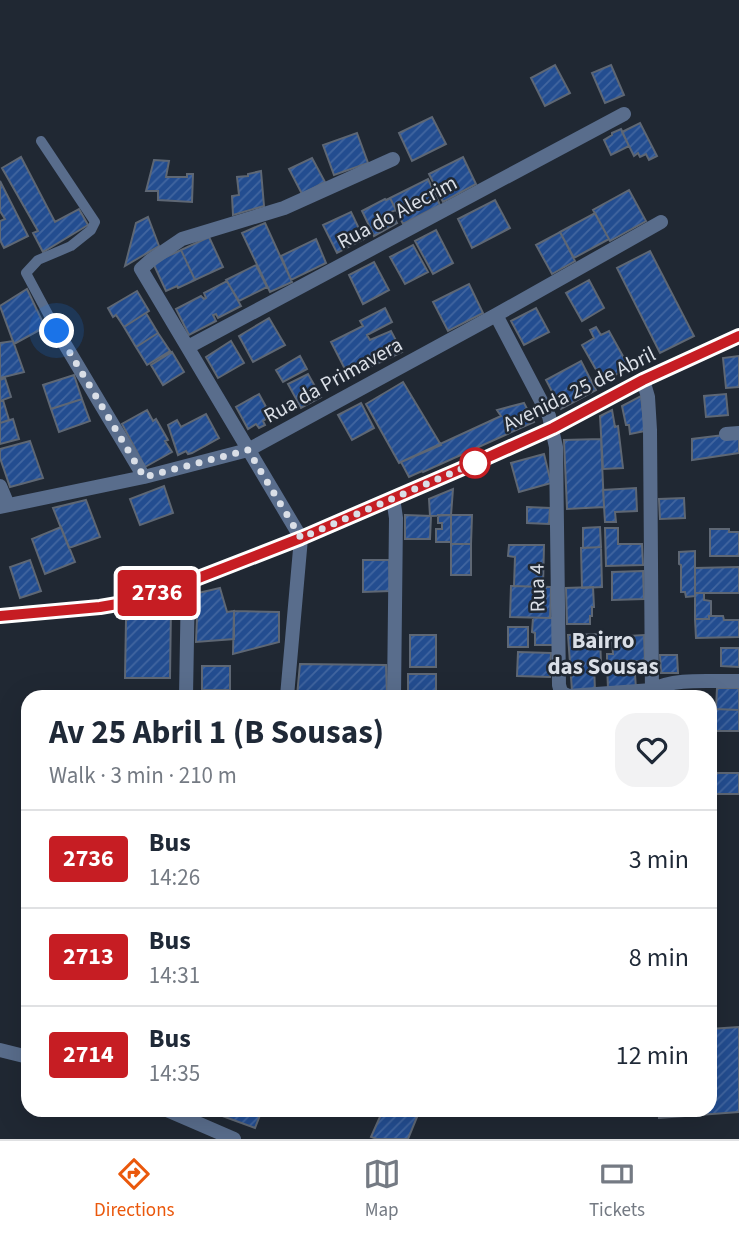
<!DOCTYPE html>
<html lang="en">
<head>
<meta charset="utf-8">
<style>
	body { margin:0; font-family:"Source Sans 3",sans-serif; background:#f2f2f3; color:#1f2937; height:100vh; display:flex; flex-direction:column; font-size:26px; white-space:nowrap }
	* { box-sizing:border-box; margin:0 }
	p { font-size:23px; color:#747a83 }
	.icon { flex:none; width:38px; height:38px; fill:none; stroke:currentColor; stroke-width:2; stroke-linecap:round; stroke-linejoin:round }
	.map { position:relative; flex:1; overflow:hidden }
	.drawer { position:absolute; left:21px; top:690px; width:696px; height:427px; display:flex; flex-direction:column; background:#fff; border-radius:21px; box-shadow:0 7px 28px #0002 }
	.drawer>* { flex:none }
	.badge { padding:0 14px; border-radius:5px; font-size:24px; line-height:46px }
	.you { position:absolute; width:35px; height:35px; margin:-18px; border:5px solid #fff; border-radius:50%; background:#1a73e8; box-shadow:0 0 0 10px #1a73e833 }
	.map>.badge { position:absolute; translate:-50% -50%; box-shadow:0 0 0 4px #fff }
	.round { display:grid; place-items:center; flex:none; width:74px; height:74px; border-radius:21px; background:#f2f2f3 }
	.headline { display:flex; align-items:center; justify-content:space-between; height:119px; padding:0 28px }
	h1 { font-size:33px; font-weight:700; line-height:52px }
	ul { padding:0; list-style:none }
	li { display:flex; align-items:center; gap:21px; height:98px; padding:0 28px; border-top:2px solid #e0e1e3 }
	li div { flex:1 }
	li b { display:block; font-size:26px }
	li em { font-style:normal }
	li .badge { min-width:77px; font-weight:700; text-align:center }
	.menu { display:flex; justify-content:space-around; align-items:center; height:98px; border-top:2px solid #e0e1e3; background:#fff; font-size:19px; color:#747a83 }
	.menu a { display:grid; justify-items:center; gap:4px }
	.menu .on { color:#ea580c }
	.map>svg:first-child { display:block }
	.building { fill:url(#building-hatch); stroke:#5e6774; stroke-width:2 }
	.lines { fill:none; stroke-linecap:round; stroke-linejoin:round }
	.lane { stroke:#596d8c; stroke-width:10 }
	.street { stroke:#596d8c; stroke-width:14 }
	.secondary { stroke:#7594c5; stroke-width:14 }
	.line-casing { stroke:#fff; stroke-width:16 }
	.line { stroke:#c61d23; stroke-width:10 }
	.walk { stroke:#dadfe7; stroke-width:7; stroke-dasharray:0 12.6 }
	.stop-dot { fill:#fff; stroke:#c61d23; stroke-width:3.5 }
	.labels { text-anchor:middle; dominant-baseline:central; stroke-width:5; stroke-linejoin:round; paint-order:stroke }
	.street-label { font-size:21px; fill:#dadfe7; stroke:#202833 }
	.neighbourhood-label { font-size:23px; font-weight:bold; fill:#dadfe7; stroke:#202833 }
</style>
</head>
<body>
<div class="map">
<svg width="739" height="1139" viewBox="0 0 739 1139">
	<defs>
		<pattern id="building-hatch" width="6" height="6" patternUnits="userSpaceOnUse" patternTransform="scale(1.75)"><rect width="6" height="6" fill="#234d90"/><path d="M-1 1l2-2M0 6l6-6M5 7l2-2" fill="none" stroke="#4266a0"/></pattern>
	</defs>
	<rect width="100%" height="100%" fill="#202833"/>
	<path class="building" d="M555,65l15,28 -25,13 -14,-28z
		M611,65l13,30 -19,8 -13,-30z
		M432,117l14,27 -34,17 -13,-28z
		M640,123l17,33 -8,4 -3,-6 -6,3 -2,-4 -4,3 -12,-24z
		M621,129l8,17 -18,9 -7,-15 8,-5v-2z
		M357,133l11,30 -34,12 -11,-30z
		M21,157l34,65 24,-13 9,16 -45,27 -10,-19 5,-2 -36,-63z
		M463,157l13,27 -33,18 -14,-28z
		M312,158l13,24 -23,12 -13,-25z
		M154,160l15,1 -3,16h21v-3h6l-1,28 -34,-2v-9h-12z
		M261,171l3,35 -31,9 -1,-19 7,-1 -2,-18 11,-1v-2z
		M428,179l12,26 -37,19 -13,-26z
		M0,181l28,55 -24,12 -4,-8v-19l5,-2 -5,-8z
		M629,190l17,31 -36,20 -17,-31z
		M390,198l6,12 -5,2 6,11 -23,13 -12,-25 23,-12 1,1z
		M495,200l15,28 -38,20 -14,-29z
		M351,212l13,27 -27,14 -14,-28z
		M595,213l14,26 -35,19 -14,-26z
		M148,217l11,29 -34,20 11,-43z
		M265,223l27,59 -22,10 -28,-59z
		M436,230l17,33 -20,11 -18,-33z
		M560,232l15,29 -23,13 -16,-29z
		M209,237l14,30 -28,13 -14,-30z
		M316,239l10,24 -35,17 -10,-24z
		M413,245l15,27 -23,12 -15,-27z
		M181,250l14,30 -17,8 -1,-2 -11,5 -13,-28z
		M650,251l44,85 -34,17 -43,-85z
		M374,262l15,28 -26,14 -14,-29z
		M256,265l11,22 -28,14 -13,-21z
		M589,280l15,28 -22,13 -16,-28z
		M227,281l14,25 -23,12 -2,-4 -3,1 3,6 -27,14 -13,-26 25,-13 3,3 2,-1 -2,-5z
		M469,284l14,29 -35,18 -15,-29z
		M27,289l18,38 -31,17 -14,-38z
		M137,291l12,20 -25,16 -8,-12 -3,2 -5,-9z
		M385,308l7,14 -25,13 3,5 21,-9 11,21 -53,25 -18,-35 32,-16 -3,-5z
		M536,308l13,24 -25,13 -13,-24z
		M146,313l12,20 -22,14 -12,-20z
		M269,318l16,27 -32,17 -14,-26z
		M596,327l5,8 8,-4 20,36 -26,15 -21,-37 12,-7 -4,-8z
		M158,333l12,18 -23,14 -11,-18z
		M13,341l11,31 -24,6v-35z
		M231,341l13,22 -26,15 -12,-21z
		M172,352l12,20 -21,13 -12,-20z
		M300,356l7,13 -24,13 -7,-12z
		M739,356v31l-13,1 -3,-30z
		M581,361l15,29 -35,19 -15,-29z
		M308,374l13,23 -20,11 -13,-24z
		M74,375l8,24 -31,10 -8,-24z
		M5,378l6,19 -11,4v-21z
		M403,382l38,63 -42,18 -33,-59z
		M259,394l12,22 -8,5 2,4 -6,3 -3,-4 -8,5 -12,-22z
		M726,394l2,21 -22,2 -2,-21z
		M641,396l4,35 -15,3 -1,-9h-3l-4,-19z
		M82,399l8,22 -31,11 -8,-23z
		M3,400l6,20 -9,3v-22z
		M361,403l13,25 -22,12 -14,-25z
		M524,403l10,19 -111,50 -1,-1 -13,6 -8,-15 100,-46 -4,-6z
		M147,410l6,11 3,-2 12,21 -3,1 7,11 -27,15 -23,-43z
		M612,410l3,17 3,-1 5,42 -20,1 -3,-53z
		M206,414l13,24 -27,15 -4,1 -2,-3 -8,4 -10,-30 9,-5 4,7z
		M13,419l6,20 -19,5v-21z
		M732,434l7,2v17l-47,7v-21z
		M601,439l3,68 -37,2 -3,-69z
		M30,441l13,37 -33,9 -10,-29v-9z
		M544,454l7,29 -32,9 -8,-29z
		M164,486l9,27 -33,12 -10,-26z
		M636,488l1,23 -22,1 1,10h-11l-2,-32z
		M453,489l-2,26 -21,1 -1,-17z
		M684,498l1,20 -25,1 -1,-20z
		M86,500l14,37 -31,11 -16,-40z
		M527,507l23,1 -1,16 -22,-1z
		M405,515l26,1 -1,23h-25z
		M438,515h13v27h-15v-13h6v-6h-4z
		M451,515h21l-1,29h-20z
		M61,527l14,35 -30,12 -13,-35z
		M600,527l1,20 -18,1v-20z
		M605,528h13v16h24l1,21 -37,1z
		M710,529h19v3h10v24h-29z
		M451,544h20v31h-20z
		M509,545h35l-1,42 -29,-1 1,-29 -7,-1z
		M601,547l1,40 -20,1 -1,-40z
		M695,551v45l-9,1 -1,-5h-4v-27l-2,-1v-12z
		M30,560l11,31 -21,7 -10,-31z
		M363,560h26l1,31 -27,1z
		M739,567v26h-44v-25z
		M643,571l1,28 -32,1v-28z
		M511,586l40,1 -1,31 -40,-1z
		M593,587l1,20h-2v9h-2v8h-23l-1,-36z
		M220,588l7,24 7,-1v28l-38,3 2,-49z
		M695,593h9v7l7,1v15h-2v3h-14z
		M171,607l-1,71h-45l1,-58z
		M234,611l45,1v30l-46,12z
		M709,616h14l1,4h15v17l-43,1 -1,-19h14z
		M533,618h22l-1,27h-19v-12l-3,-1z
		M508,627h20v20h-20z
		M600,634l1,31h-7l1,25 -23,1 -4,-56z
		M410,635h26v32h-26z
		M644,635l1,26 -38,1v-8h6l-1,-17z
		M721,648h18v19l-18,-1z
		M518,652l33,1 -1,24 -33,-1z
		M660,655h17l1,18h-17z
		M634,661l2,27 -28,1 -1,-27z
		M300,664l86,1 1,31h-90z
		M202,666h28v24h-28z
		M408,674h28v22h-28z
		M717,688h22v22l-23,-1z
		M202,690h14v5h13v1h-27z
		M698,693v3h-18v-2z
		M716,709l23,1v21h-23z
		M710,773h29v21h-29z
		M739,1027v85l-80,6 -1,-8h52v-81z
		M206,1110h56l-7,18z
		M383,1110h16l18,7 -9,22h-31l-6,-2z"/>
	<g class="lines">
		<path class="lane" d="M41,141l54,81 -4,8 -20,16 -33,14 -12,13 31,58"/>
		<path class="street" d="M496,315l53,101 7,31 3,238 2,7 7,4 84,-6c23,-13 61,-8 87,-9
			M57,331l87,146
			M188,347l436,-233
			M643,380l5,17 2,33 2,266
			M726,434l13,-1
			M0,486l8,19
			M393,498l3,20 -2,178
			M0,507l144,-30 104,-27 248,-135 165,-93
			M186,696l2,-114
			M287,696l14,-158 -160,-269 10,-9 31,-21 102,-31 109,-49
			M0,1050l28,7
			M167,1110l67,29"/>
		<path class="secondary" d="M0,616l100,-9 29,-5 59,-20 113,-44 183,-79 69,-31 90,-48 96,-44"/>
	</g>
	<g class="lines">
		<defs>
			<path id="line" d="M0,616l100,-9 29,-5 59,-20 113,-44 183,-79 69,-31 90,-48 96,-44"/>
		</defs>
		<use href="#line" class="line-casing"/>
		<use href="#line" class="line"/>
		<path class="walk" d="M57,331l87,146 104,-27 53,88 183,-79 -9,4"/>
	</g>
	<circle class="stop-dot" cx="475" cy="463" r="14"/>
	<g class="labels">
		<g class="street-label">
			<text transform="translate(397 212) rotate(-28)">Rua do Alecrim</text>
			<text transform="translate(333 380) rotate(-29)">Rua da Primavera</text>
			<text transform="translate(579 389) rotate(-26)">Avenida 25 de Abril</text>
			<text transform="translate(537 588) rotate(-91)">Rua 4</text>
		</g>
		<g class="neighbourhood-label">
			<text x="603" y="640">Bairro<tspan x="603" dy="26">das Sousas</tspan></text>
		</g>
	</g>
</svg>
<div class="you" style="left:57px;top:331px"></div>
<b class="badge" style="left:157px;top:593px;background:#c61d23;color:#fff">2736</b>
<section class="drawer">
<div class="headline"><div><h1>Av 25 Abril 1 (B Sousas)</h1><p>Walk · 3 min · 210 m</p></div><a class="round"><svg class="icon" aria-label="heart" viewBox="0 0 24 24"><path d="M12 20l-8-8c-3-5 5-10 8-4 3-6 11-1 8 4z"/></svg></a></div>
<ul>
<li><span class="badge" style="background:#c61d23;color:#fff">2736</span><div><b>Bus</b><p>14:26</p></div><em>3 min</em></li>
<li><span class="badge" style="background:#c61d23;color:#fff">2713</span><div><b>Bus</b><p>14:31</p></div><em>8 min</em></li>
<li><span class="badge" style="background:#c61d23;color:#fff">2714</span><div><b>Bus</b><p>14:35</p></div><em>12 min</em></li>
</ul>
</section>
</div>
<nav class="menu">
<a class="on"><svg class="icon" aria-label="directions" viewBox="0 0 24 24"><path d="M12 3l9 9-9 9-9-9zM9 14v-3h6M13 9l2 2-2 2"/></svg>Directions</a>
<a><svg class="icon" aria-label="map" viewBox="0 0 24 24"><path d="M3 6l6-2 6 2 6-2v14l-6 2-6-2-6 2zM9 4v14M15 6v14"/></svg>Map</a>
<a><svg class="icon" aria-label="tickets" viewBox="0 0 24 24"><path d="M3 7h18v10H3zM15 7v10"/></svg>Tickets</a>
</nav>
</body>
</html>
